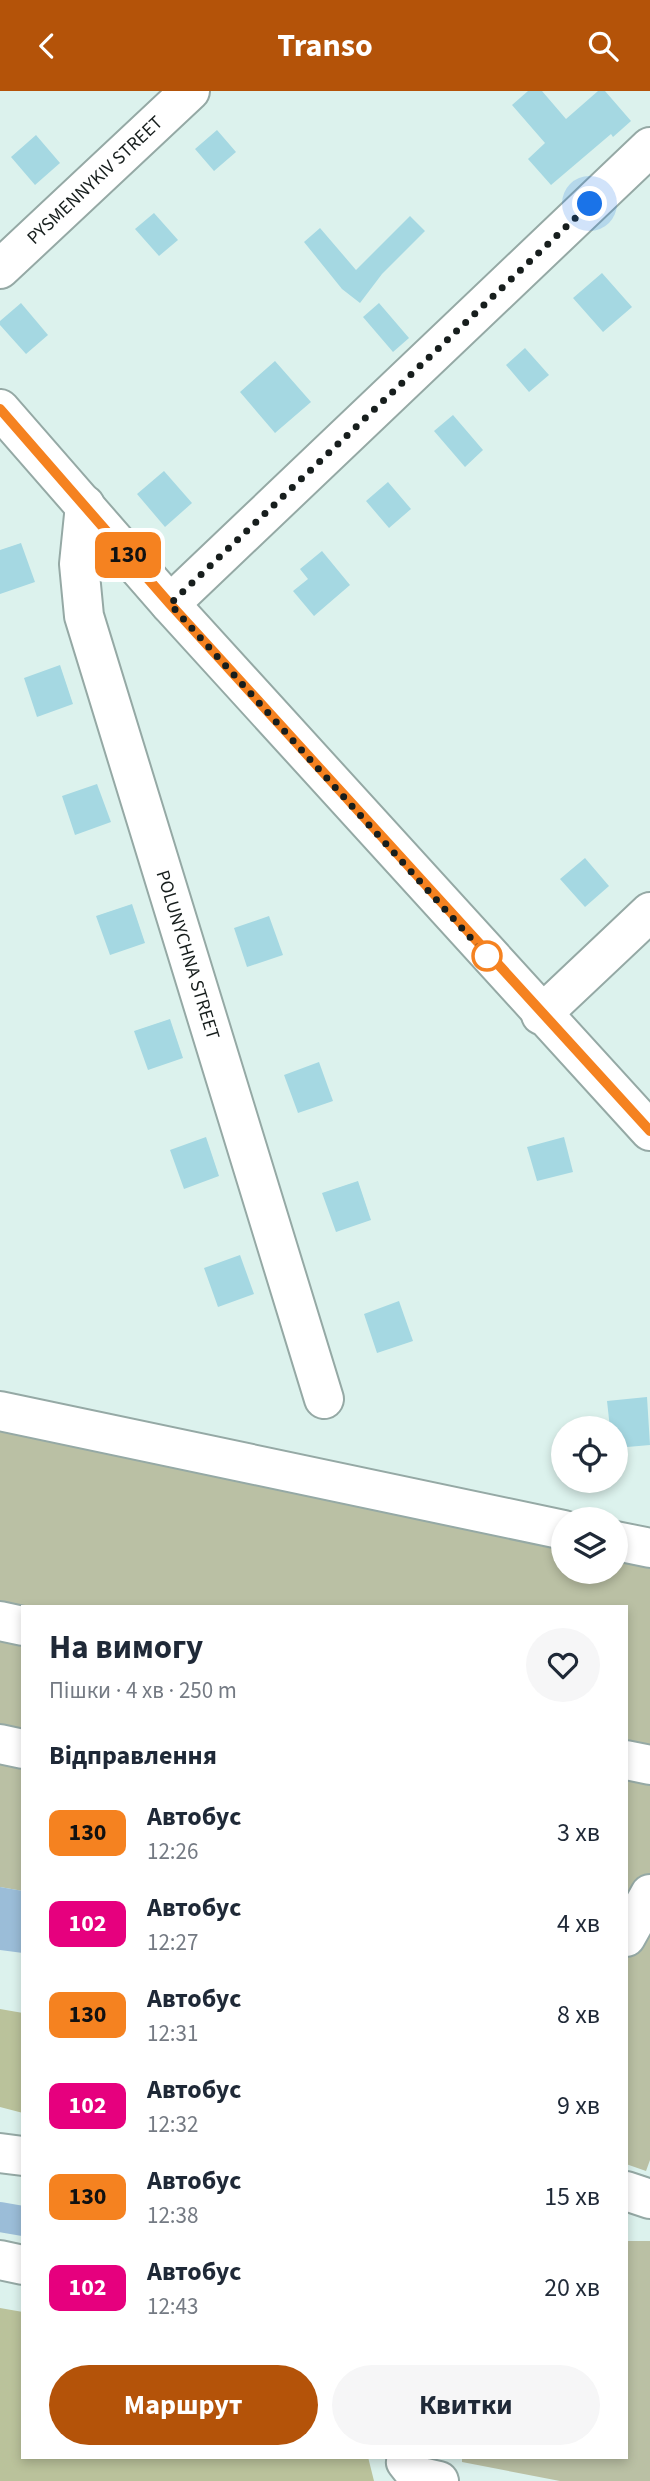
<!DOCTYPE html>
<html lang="uk">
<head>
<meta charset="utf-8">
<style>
	body { margin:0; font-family:"Source Sans 3",sans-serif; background:#f6f6f7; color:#1f2937; height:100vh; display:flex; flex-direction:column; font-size:26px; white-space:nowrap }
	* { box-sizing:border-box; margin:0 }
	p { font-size:23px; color:#747a83 }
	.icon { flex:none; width:38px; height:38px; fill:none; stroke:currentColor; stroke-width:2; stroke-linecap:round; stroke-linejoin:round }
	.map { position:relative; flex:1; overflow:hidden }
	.sheet { position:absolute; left:21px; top:1514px; width:607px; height:854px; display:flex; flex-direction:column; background:#fff; border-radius:0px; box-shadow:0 4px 10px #0003 }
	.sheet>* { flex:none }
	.badge { padding:0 14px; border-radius:10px; font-size:24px; line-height:46px }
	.fabs { position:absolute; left:551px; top:1325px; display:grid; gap:14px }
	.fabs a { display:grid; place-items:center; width:77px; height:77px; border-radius:50%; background:#fff; box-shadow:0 4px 10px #0003; font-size:35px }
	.you { position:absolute; width:35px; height:35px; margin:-18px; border:5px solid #fff; border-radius:50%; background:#1a73e8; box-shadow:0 0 0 10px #1a73e833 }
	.map>.badge { position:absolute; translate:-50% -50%; box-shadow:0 0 0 4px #fff }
	h2 { padding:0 28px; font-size:26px; line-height:63px }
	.round { display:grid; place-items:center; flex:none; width:74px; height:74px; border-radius:37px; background:#f6f6f7 }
	.headline { display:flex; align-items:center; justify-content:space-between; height:119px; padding:0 28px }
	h1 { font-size:33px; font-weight:700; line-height:52px }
	.cta { display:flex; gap:14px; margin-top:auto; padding:14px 28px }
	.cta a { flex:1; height:80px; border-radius:42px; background:#b45309; color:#fff; font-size:28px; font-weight:700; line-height:80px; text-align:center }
	.cta a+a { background:#f6f6f7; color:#1f2937 }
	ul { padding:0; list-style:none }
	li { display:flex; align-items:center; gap:21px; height:91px; padding:0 28px }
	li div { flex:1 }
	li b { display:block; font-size:26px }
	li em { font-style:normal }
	li .badge { min-width:77px; font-weight:700; text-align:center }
	header { display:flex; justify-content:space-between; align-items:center; height:91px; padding:0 28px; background:#b45309; color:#fff; font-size:32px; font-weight:700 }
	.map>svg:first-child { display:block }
	.green { fill:#bac0a4 }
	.forest { fill:#bac29b }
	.water { fill:#9bbdd8 }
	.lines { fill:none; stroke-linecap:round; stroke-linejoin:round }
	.canal { stroke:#9bbdd8; stroke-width:30 }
	.building { fill:#a5d8e2 }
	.minor-casing { stroke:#95a9a5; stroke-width:42 }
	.minor { stroke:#fff; stroke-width:38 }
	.line-casing { stroke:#fff; stroke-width:16 }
	.line { stroke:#f58220; stroke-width:10 }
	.walk { stroke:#171e1d; stroke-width:7; stroke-dasharray:0 12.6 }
	.stop-dot { fill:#fff; stroke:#f58220; stroke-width:3.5 }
	.labels { text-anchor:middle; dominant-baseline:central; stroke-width:7; stroke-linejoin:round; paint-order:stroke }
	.street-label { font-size:19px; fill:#171e1d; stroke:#edfefa }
</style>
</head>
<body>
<header><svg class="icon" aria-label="back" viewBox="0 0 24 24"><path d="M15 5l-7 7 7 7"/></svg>Transo<svg class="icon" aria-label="search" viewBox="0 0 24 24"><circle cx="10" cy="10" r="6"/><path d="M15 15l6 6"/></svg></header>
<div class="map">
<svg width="650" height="2390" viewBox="0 0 650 2390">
	<rect width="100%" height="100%" fill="#dcf2ed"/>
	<path class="green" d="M0,1340l563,119 1,21h52v-10l34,7v592l-4,11 -20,-7v-557h-603v284l-23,-4z
		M627,2150h23v240h-90l-98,-19v-5h164z"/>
	<path class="forest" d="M0,1918l23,4v100l-23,-6z
		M0,2217l23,4v145h345l6,24h-374z"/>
	<path class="water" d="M0,1796l23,4v62l-23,-3z"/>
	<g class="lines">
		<path class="canal" d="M0,2126l23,4"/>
	</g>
	<path class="building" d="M528,0h14l24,28 32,-28h7l26,30 -18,16 -2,-3 -60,51 -23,-26 17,-16 -33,-38z
		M217,39l19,22 -22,19 -19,-22z
		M36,44l24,28 -25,22 -24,-28z
		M154,122l24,27 -19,16 -24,-27z
		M410,125l15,15 -43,43 -22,29 -18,-14 -38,-47 16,-14 36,42z
		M602,182l30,34 -29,25 -30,-34z
		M21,212l27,32 -22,19 -26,-29v-4z
		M379,212l30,35 -16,14 -30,-35z
		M525,257l24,27 -20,17 -23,-27z
		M275,270l36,41 -36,31 -35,-41z
		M453,324l30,35 -18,17 -31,-36z
		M164,380l28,32 -27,24 -28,-33z
		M388,391l23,27 -22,19 -23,-27z
		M21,452l14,39 -35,12v-44z
		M322,460l28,34 -36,31 -21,-25 15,-12 -8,-10z
		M60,574l13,39 -36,13 -13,-39z
		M97,693l14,38 -36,13 -13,-39z
		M585,767l24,28 -24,21 -25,-28z
		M132,813l13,39 -35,12 -14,-39z
		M269,825l14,39 -36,12 -13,-39z
		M170,928l13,39 -35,12 -14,-39z
		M319,971l14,39 -35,12 -14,-38z
		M206,1046l13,39 -35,13 -14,-39z
		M564,1046l9,35 -36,9 -10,-34z
		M358,1090l13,39 -35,12 -14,-39z
		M240,1164l14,39 -36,13 -14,-39z
		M399,1210l14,40 -36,12 -13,-39z
		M647,1306l3,48 -34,3v-20h-6l-3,-27z"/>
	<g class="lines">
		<defs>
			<g id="minor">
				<path id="s1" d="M0,178l190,-178"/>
				<path d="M0,318l170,195 480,527"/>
				<path id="s2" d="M85,414l-6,59 5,52 240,783"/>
				<path d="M170,513l480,-457"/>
				<path d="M541,924l109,-103"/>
				<path d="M0,1320l564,119"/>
				<path d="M616,1450l34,7"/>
				<path d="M0,1530l23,5"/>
				<path d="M0,1653l23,5"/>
				<path d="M626,1669l24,5"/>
				<path d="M626,1846l24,-43"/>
				<path d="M0,2062l23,3"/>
				<path d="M626,2100l24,8"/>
				<path d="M0,2169l23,5"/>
				<path d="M408,2366l-2,5 11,14 22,5"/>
			</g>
		</defs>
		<use href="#minor" class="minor-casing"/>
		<use href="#minor" class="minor"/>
	</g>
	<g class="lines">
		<defs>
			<path id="line" d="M0,318l170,195 480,527"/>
		</defs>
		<use href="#line" class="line-casing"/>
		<use href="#line" class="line"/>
		<path class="walk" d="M487,865l-317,-352 420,-400"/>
	</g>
	<circle class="stop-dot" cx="487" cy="865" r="14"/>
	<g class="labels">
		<g class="street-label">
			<text stroke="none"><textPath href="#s1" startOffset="130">PYSMENNYKIV STREET</textPath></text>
			<text stroke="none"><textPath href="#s2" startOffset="466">POLUNYCHNA STREET</textPath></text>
		</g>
	</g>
</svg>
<div class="fabs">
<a><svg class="icon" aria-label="locate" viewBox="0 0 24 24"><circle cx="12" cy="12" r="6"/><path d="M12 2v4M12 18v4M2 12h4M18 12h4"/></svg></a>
<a><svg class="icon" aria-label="layers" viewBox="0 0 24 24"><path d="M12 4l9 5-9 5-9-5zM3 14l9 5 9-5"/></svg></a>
</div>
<div class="you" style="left:590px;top:113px"></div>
<b class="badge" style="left:128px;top:464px;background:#f58220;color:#111">130</b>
<section class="sheet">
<div class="headline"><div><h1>На вимогу</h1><p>Пішки · 4 хв · 250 m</p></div><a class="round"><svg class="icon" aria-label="heart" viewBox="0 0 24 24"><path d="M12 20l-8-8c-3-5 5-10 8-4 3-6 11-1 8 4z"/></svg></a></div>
<h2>Відправлення</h2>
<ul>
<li><span class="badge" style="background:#f58220;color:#111">130</span><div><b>Автобус</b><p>12:26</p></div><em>3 хв</em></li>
<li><span class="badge" style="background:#e6007e;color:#fff">102</span><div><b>Автобус</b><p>12:27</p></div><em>4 хв</em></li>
<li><span class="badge" style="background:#f58220;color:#111">130</span><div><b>Автобус</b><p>12:31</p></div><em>8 хв</em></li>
<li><span class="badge" style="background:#e6007e;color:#fff">102</span><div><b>Автобус</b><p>12:32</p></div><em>9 хв</em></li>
<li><span class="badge" style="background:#f58220;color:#111">130</span><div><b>Автобус</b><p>12:38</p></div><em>15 хв</em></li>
<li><span class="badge" style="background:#e6007e;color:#fff">102</span><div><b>Автобус</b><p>12:43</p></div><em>20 хв</em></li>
</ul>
<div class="cta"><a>Маршрут</a><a>Квитки</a></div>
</section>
</div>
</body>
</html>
